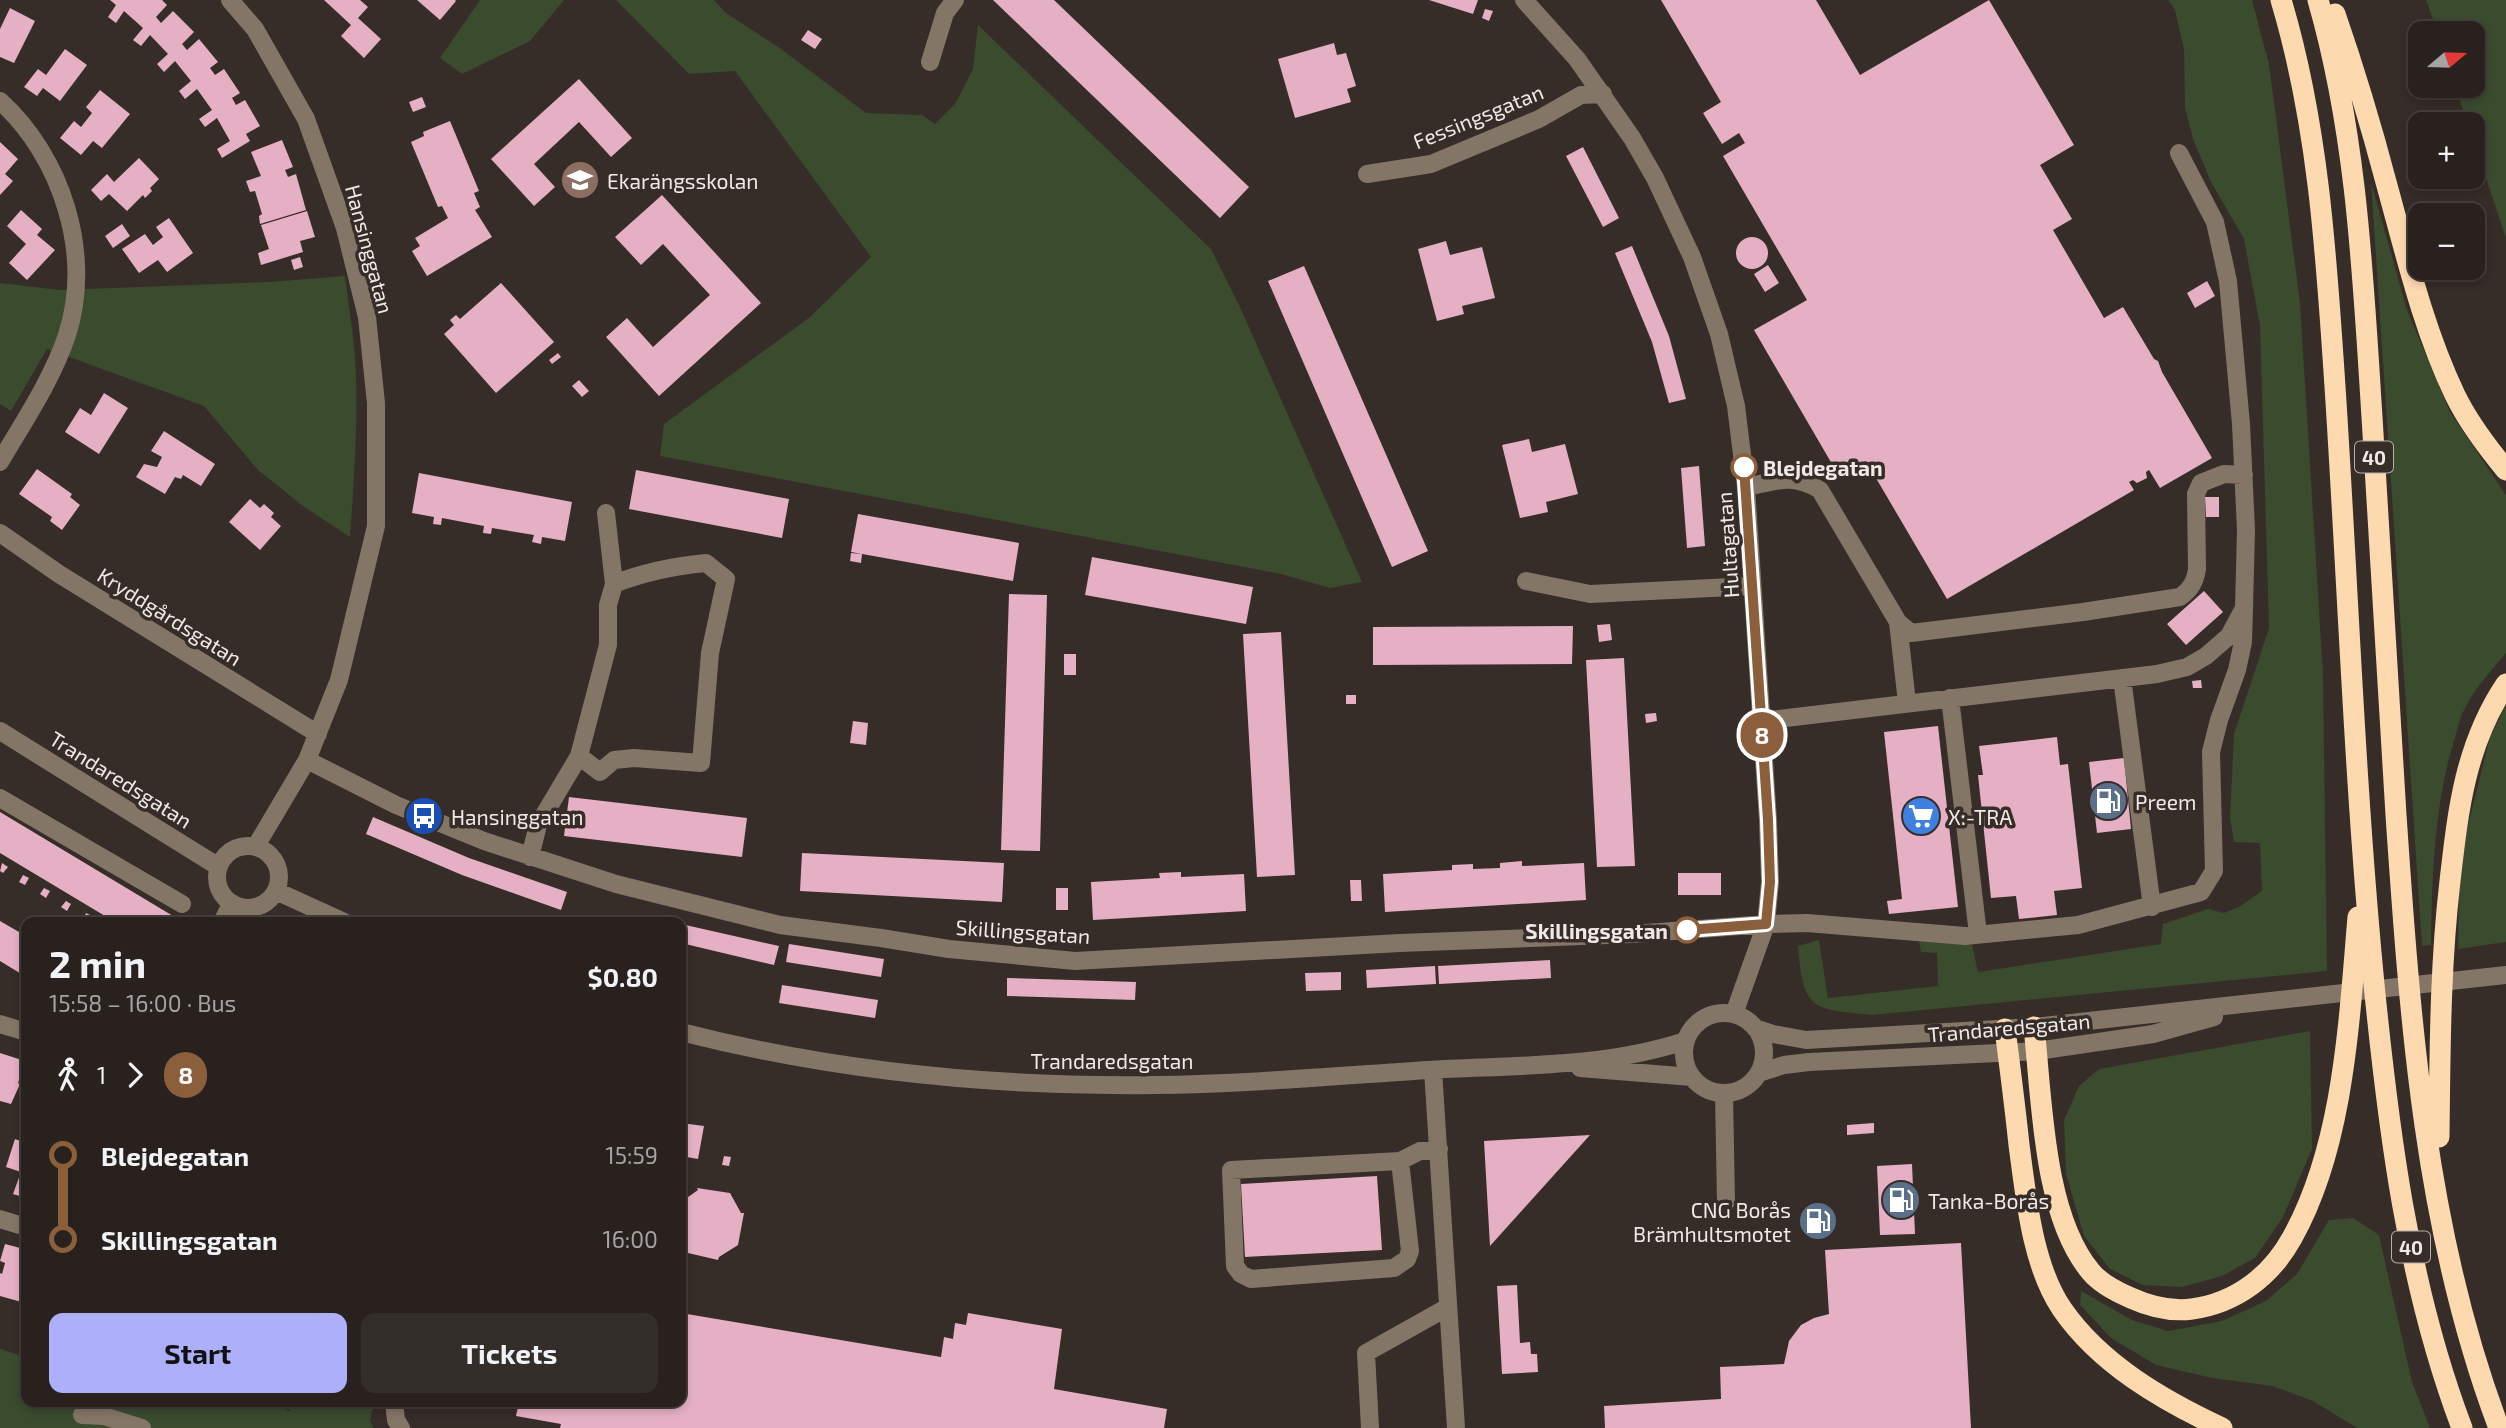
<!DOCTYPE html>
<html lang="en">
<head>
<meta charset="utf-8">
<style>
	body { margin:0; font-family:"Exo 2",sans-serif; background:#342e2b; color:#f1f3f6; height:100vh; display:flex; flex-direction:column; font-size:26px; white-space:nowrap }
	* { box-sizing:border-box; margin:0 }
	p { font-size:23px; color:#a5a3a4 }
	.icon { flex:none; width:38px; height:38px; fill:none; stroke:currentColor; stroke-width:2; stroke-linecap:round; stroke-linejoin:round }
	.map { position:relative; flex:1; overflow:hidden }
	.panel { position:absolute; left:21px; top:917px; width:665px; height:490px; display:flex; flex-direction:column; background:#28211e; border-radius:14px; box-shadow:0 4px 10px #0003,0 0 0 2px #443e3c }
	.panel>* { flex:none }
	.badge { padding:0 14px; border-radius:23px; font-size:24px; line-height:46px }
	.needle { width:46px; rotate:71deg }
	.tools { position:absolute; left:2408px; top:21px; display:grid; gap:14px }
	.tools a { display:grid; place-items:center; width:77px; height:77px; border-radius:14px; background:#28211e; box-shadow:0 4px 10px #0003,0 0 0 2px #443e3c; font-size:35px }
	.map>.badge { position:absolute; translate:-50% -50%; box-shadow:0 0 0 4px #fff }
	.legs { display:flex; align-items:center; gap:10px; height:77px; padding:0 28px; font-size:23px }
	.legs p { margin-inline-start:auto }
	.overview { display:flex; align-items:center; justify-content:space-between; height:119px; padding:0 28px }
	h1 { font-size:38px; font-weight:700; line-height:52px }
	.cta { display:flex; gap:14px; margin-top:auto; padding:14px 28px }
	.cta a { flex:1; height:80px; border-radius:14px; background:#adaffb; color:#111; font-size:28px; font-weight:700; line-height:80px; text-align:center }
	.cta a+a { background:#342e2b; color:#f1f3f6 }
	ul { padding:0 28px; list-style:none }
	li { display:flex; align-items:center; gap:24px; height:84px; font-size:26px }
	li i { display:grid; place-items:center; width:10px; height:100%; margin:0 9px; background:currentColor }
	li i::after { content:''; width:18px; height:18px; margin:-9px; border:5px solid; border-radius:50%; background:#28211e }
	li p { margin-inline-start:auto }
	li:first-child i { background:linear-gradient(#0000 50%,currentColor 0) }
	li:last-child i { background:linear-gradient(currentColor 50%,#0000 0) }
	.map>svg:first-child { display:block }
	.green { fill:#3a4b2e }
	.building { fill:#e5b0c4 }
	.lines { fill:none; stroke-linecap:round; stroke-linejoin:round }
	.minor { stroke:#847666; stroke-width:18 }
	.highway { stroke:#fdd9b0; stroke-width:21 }
	.line-1-casing { stroke:#fff; stroke-width:16 }
	.line-1 { stroke:#8b5e3c; stroke-width:10 }
	.stop-1-dot { fill:#fff; stroke:#8b5e3c; stroke-width:3.5 }
	.labels { text-anchor:middle; dominant-baseline:central; stroke-width:7; stroke-linejoin:round; paint-order:stroke }
	.shield { fill:#362c28; stroke:#b8b0ad; stroke-width:2 }
	.shield-label { font-size:19px; font-weight:bold; fill:#f0e9e6 }
	.street-label { font-size:21px; fill:#f0e9e6; stroke:#362c28 }
	.poi-label { font-size:21px; fill:#f0e9e6; stroke:#362c28; text-anchor:start }
	.stop-label { font-size:21px; font-weight:bold; fill:#f0e9e6; stroke:#362c28; text-anchor:start }
</style>
</head>
<body>
<div class="map">
<svg width="2506" height="1428" viewBox="0 0 2506 1428">
	<rect width="100%" height="100%" fill="#362c28"/>
	<path class="green" d="M480,0h84l-34,41 -68,33 -22,-16z
		M616,0h98l12,13 55,36 85,64 56,2 13,9 20,-20 18,-35 5,-44 233,224 28,56 123,277 -32,6 -49,-14 -621,-118 4,-32 146,-107 61,-60 -136,-186 -46,3z
		M2168,0h84l17,64 31,239 23,371 4,297 -455,44c-60,-6 -69,-4 -74,-69l21,-6 9,58 110,-12 -1,-33 -16,-1 -2,-11 53,4 6,27 183,-28 2,-20 45,-15 16,4 15,-6 23,-16 -2,-48 -26,-1 -4,-24 4,-84 35,-106 -9,-302 -16,-87 -33,-57 -18,-43 -8,-32 -1,-58 -9,-39z
		M2426,0h80v238l-33,-99v-15h-5l-13,-38h18v-53h-35z
		M2371,182l36,128 43,102 56,83v158c-15,18 -32,36 -42,57 -5,9 -7,21 -10,31 -20,65 -22,136 -23,204l-9,1z
		M345,276c3,27 8,54 10,81 4,60 -1,120 -5,180l-47,-31 -45,-36 -54,-64 -157,-57 -36,62 -11,-7v-121l60,7 209,-8z
		M2506,705v237l-48,7 2,-91 30,-121z
		M2310,1031l2,118 -29,68 -28,41 -33,18 -40,11 -39,-2 -33,-16 -26,-33 -18,-62 -2,-54 15,-34 20,-17z
		M2353,1218l26,17 33,147 18,46h-73l-44,-27 -41,-15 -60,-8 -56,-13 -45,-27 -31,-33 1,-14 51,29 36,11 54,-10 44,-20 31,-27 32,-54z
		M0,1349l26,8v45h243l20,9 4,-9h81l-4,19 3,7h-373z"/>
	<path class="building" d="M110,0h52l5,5 -11,12 5,6 12,-12 21,21 -12,12 5,6 12,-11 19,23 -8,6 5,7 9,-6 16,24 -8,5 4,7 9,-5 15,26 -14,8 4,7 -28,17 -5,-9 13,-8 -13,-23 -12,9 -6,-8 13,-9 -15,-21 -12,10 -6,-8 12,-10 -16,-20 -11,11 -7,-8 11,-10 -18,-19 -9,11 -8,-6 10,-12 -19,-17 -8,12 -8,-6 8,-12z
		M324,0h36l8,7 -10,11 23,21 -17,19 -23,-22 10,-11z
		M417,0h38l1,1 -16,19z
		M993,0h61l195,187 -29,31z
		M1429,0h49l-5,14z
		M1661,0h155l44,75 129,-75 85,145 -34,20 32,54 -19,11 51,88 19,-11 31,52 4,2 4,11 50,86 -52,30 -11,-18 -3,2 1,6 -10,5 -4,-3 -4,2 5,8 -187,109 -81,-138 -27,15 -85,-146 53,-30 -84,-144 22,-13 -6,-10 -17,11 -19,-31 18,-11z
		M10,8l25,13 -21,42 -14,-6v-28z
		M1485,9l8,2 -4,10 -7,-3z
		M808,30l14,9 -7,10 -14,-9z
		M1334,43l3,12 9,-2 10,33 -9,3 4,13 -56,16 -17,-59z
		M65,49l22,16 -27,36 -17,-13 -6,8 -13,-9 14,-18 8,6z
		M579,79l53,59 -21,19 -32,-35 -45,42 21,23 -21,19 -43,-47z
		M100,90l30,24 -28,34 -9,-7 -12,14 -21,-17 14,-17 7,6 11,-14 -6,-6z
		M422,97l4,10 -13,5 -4,-10z
		M450,121l29,70 -5,2 6,14 -5,3 17,27 -65,39 -15,-25 8,-5 -5,-8 33,-20 -6,-12 -4,1 -27,-65 13,-6 -1,-4z
		M282,140l11,27 -8,3 3,7 8,-3 10,36 -46,14 -1,-8 3,-2 -7,-23 -5,1 -4,-11 15,-5 -10,-24z
		M0,142l18,17 -13,15 8,7 -13,14z
		M1583,147l36,71 -16,9 -37,-71z
		M139,158l20,21 -9,9 2,3 -7,7 -2,-3 -16,16 -18,-17 -8,7 -10,-11 16,-16 7,8z
		M662,195l99,108 -102,93 -53,-59 21,-19 26,29 57,-52 -47,-51 -22,21 -26,-28z
		M21,210l21,19 -5,6 18,15 -28,30 -18,-17 17,-19 -19,-18z
		M307,211l8,26 -15,4 3,11 -42,13 -3,-12 11,-4 -8,-24z
		M169,218l24,35 -26,19 -9,-12 -19,13 -17,-24 23,-15 8,11 10,-8 -7,-10z
		M122,224l8,12 -17,12 -8,-12z
		M1736 253a16 16 0 1 1 32 0a16 16 0 1 1-32 0Z
		M1446,241l4,14 32,-8 13,51 -33,8 2,8 -27,7 -19,-72z
		M1632,246l37,90 17,63 -17,4 -17,-61 -37,-89z
		M300,257l3,10 -9,3 -3,-10z
		M1768,265l11,18 -14,9 -11,-18z
		M1304,266l124,285 -36,16 -124,-286z
		M2207,281l8,15 -20,12 -8,-15z
		M501,283l53,59 -58,51 -52,-59 10,-9 -4,-5 6,-5 4,4z
		M558,353l3,4 -9,7 -3,-4z
		M579,380l10,11 -7,6 -10,-11z
		M104,393l24,15 -29,46 -34,-22 15,-24 11,7z
		M164,431l51,33 -14,22 -18,-11 -2,4 -6,-2 -10,17 -29,-17 8,-13 13,3 5,-10 -11,-6z
		M1529,439l3,13 33,-8 13,50 -32,8 2,10 -28,6 -18,-73z
		M1699,466l6,80 -18,2 -6,-80z
		M37,469l35,25 -2,3 10,8 -18,25 -12,-9 2,-4 -33,-23z
		M636,470l153,29 -7,39 -153,-29z
		M419,473l153,29 -7,39 -23,-4 -1,7 -9,-2 2,-7 -42,-7 -1,6 -8,-1 1,-7 -42,-8 -1,7 -8,-1 1,-7 -22,-4z
		M2205,497h14v20h-13z
		M250,499l10,9 4,-4 10,9 -3,4 10,9 -21,24 -31,-28z
		M858,514l161,29 -6,38 -162,-29z
		M851,553l11,1 -1,9 -11,-2z
		M1092,557l161,30 -7,37 -161,-29z
		M2204,591l19,21 -37,33 -19,-21z
		M1009,594l38,1 -7,256 -39,-1z
		M1610,624l2,16 -13,2 -2,-17z
		M1573,626l-1,38 -199,1v-38z
		M1281,632l14,243 -38,2 -14,-243z
		M1064,654h12v21h-12z
		M1624,658l11,208 -38,1 -11,-207z
		M2201,680l1,8h-9l-1,-7z
		M1346,695h10v9h-10z
		M1656,713l1,8 -11,2 -1,-9z
		M853,721l15,2 -2,22 -16,-2z
		M1938,726l20,181 -69,7 -2,-13 15,-2 -18,-167z
		M2057,737l3,28 8,-1 14,124 -28,3 3,24 -38,4 -3,-23 -25,2 -13,-123h5l-4,-29z
		M2124,758l7,71 -34,4 -8,-71z
		M569,797l178,21 -5,39 -178,-21z
		M0,812l173,104 -4,6h-54l-115,-69z
		M373,817l96,41 98,34 -6,18 -99,-35 -96,-41z
		M802,853l202,10 -2,39 -202,-11z
		M1522,861v5l62,-3 2,37 -201,12 -2,-38 69,-4v-5l21,-1v5l27,-1v-5z
		M2,863l6,4 -5,6 -3,-2z
		M1181,872v5l63,-3 2,37 -153,9 -2,-38 69,-4 -1,-5z
		M1678,873h43v22h-43z
		M23,875l6,3 -4,7 -6,-3z
		M1350,880h11l1,21h-11z
		M44,888l6,3 -4,7 -6,-4z
		M1056,888h12v22h-12z
		M66,901l5,3 -4,7 -6,-4z
		M86,913l6,3 -3,6 -6,-2z
		M653,918l16,3v1h-17z
		M0,921l26,15v32l-3,7 -23,-14z
		M681,924l98,22 -5,19 -93,-22z
		M789,944l95,15 -3,18 -95,-15z
		M1550,960l1,18 -112,6 -1,-18z
		M1435,966l1,18 -69,4 -1,-18z
		M1341,972v18l-35,1 -1,-18z
		M1007,978l129,4 -1,18 -128,-4z
		M782,985l96,15 -3,18 -96,-15z
		M0,1053l25,8 -7,22 2,1 -9,20 -11,-3z
		M681,1123l23,3 -6,33 -17,-3z
		M1874,1123v10l-27,2v-10z
		M1590,1135l-100,111 -6,-105z
		M15,1139l11,4v55l-13,-4 8,-22 -15,-5z
		M724,1156l7,1 -2,9 -7,-1z
		M1912,1164l3,70 -35,1 -3,-69z
		M1377,1176l5,74 -137,7 -4,-73z
		M697,1188l33,5 11,20h3l-6,32 -19,12 -1,3 -30,-7 -7,33v-84l17,-12z
		M1961,1243l10,185h-366l-1,-22 117,-7 -1,-32 64,-3 5,-23 12,-16 13,-7 15,-4 -4,-64z
		M5,1244l19,5 -4,15 6,2 -1,37 -25,-7v-23l2,1 3,-11 -5,-2z
		M1517,1285l3,58 10,-1 1,12h6l1,18 -36,2 -5,-88z
		M681,1313l260,44 3,-20 9,2 2,-16 11,2 2,-12 94,16 -8,60 113,20 -3,19h-604l1,-4 -45,-8 3,-14h162z"/>
	<g class="lines">
		<path class="minor" d="M230,0l25,29 51,90 39,109 22,89 9,86v123l-37,154 -32,80 -51,86
			M1524,0l53,59 55,79 23,40 37,79 27,77 17,72 10,81 22,333 2,62 -4,42 -32,90
			M930,62l15,-49 10,-13
			M0,101c62,56 93,153 67,234 -15,45 -43,86 -67,127
			M1367,174l64,-10 108,-45 42,-24 22,-1
			M1746,487c30,-6 47,-14 74,3l78,132 13,11 172,-21 97,-15c11,-8 15,-15 17,-28l-1,-75 5,-11 23,-9 20,1
			M606,513l8,71
			M0,533l59,41 259,160
			M1526,581l64,13 162,-8
			M1898,622l9,81
			M2122,678l30,229
			M1950,698l28,236
			M1761,721l396,-47 30,-7 19,-11 23,-20 15,-28 2,-78 -5,-106 -13,-143 -13,-59 -36,-69
			M0,731l219,136
			M307,760l89,45 88,36 132,43 164,41 101,13 68,11 126,12 325,-18 233,-9 133,-10 41,-1 158,13 113,-11 123,-33 13,-21 -3,-119 8,-32 18,-50 6,-28 1,-34
			M0,798l182,106
			M217 877a31 31 0 1 1 62 0a31 31 0 1 1-62 0Z
			M530,857l8,-32 41,-69 29,-111v-40l6,-21c30,-12 60,-18 92,-21l20,16 -16,74 -9,110 -67,-5 -20,2 -14,12 -21,-16
			M276,891l68,31
			M222,922l10,-19
			M1684 1053a40 40 0 1 1 80 0a40 40 0 1 1-80 0Z
			M0,1024l26,8
			M1755,1028l18,6 33,6 228,-13 472,-52
			M681,1032c153,39 314,55 472,53 92,-1 184,-9 275,-15 86,-5 175,-2 257,-29
			M1580,1068l112,9
			M1433,1070l23,358
			M1759,1073l25,-8 25,-3 228,-11 116,-17 61,-17
			M1724,1093l2,109
			M1400,1161l10,90 -3,8 -13,9 -143,11 -10,-5 -6,-8 -4,-96 169,-9 20,-10 19,-2
			M0,1219l26,8
			M394,1402l2,18 5,8
			M82,1415l22,1 38,12
			M1370,1428l-4,-75 82,-46"/>
		<path class="highway" d="M2281,0c39,130 46,267 55,402 12,190 19,382 37,572 15,153 34,309 89,454
			M2318,0c39,135 45,277 54,417 8,132 16,265 24,398 14,206 29,418 103,613
			M2335,14c19,55 36,111 51,168 20,72 37,146 69,213 13,27 32,52 51,75
			M2034,1027c8,73 9,188 57,245 10,12 26,20 40,26 20,9 39,14 61,11 44,-6 79,-33 100,-71 52,-93 57,-217 66,-321
			M2005,1029c5,39 10,77 14,116 7,51 13,120 43,164 38,55 100,91 160,119
			M2439,1137c1,-85 1,-171 11,-256 8,-70 15,-136 56,-197"/>
	</g>
	<g class="lines">
		<defs>
			<path id="line-1" d="M1687,930l79,-6 4,-42 -2,-62 -24,-353"/>
		</defs>
		<use href="#line-1" class="line-1-casing"/>
		<use href="#line-1" class="line-1"/>
	</g>
	<defs>
		<symbol id="school-disc" viewBox="-11 -11 22 22"><circle r="9.5" fill="#8d6e63" stroke="#362c28"/><path d="M0-5L7-2L0 1L-7-2ZM-4 1L0 2.5L4 1V4Q0 6-4 4Z" fill="#fff"/></symbol>
		<symbol id="fuel-disc" viewBox="-11 -11 22 22"><circle r="9.5" fill="#5c6f8a" stroke="#362c28"/><path d="M-5.5-6h7V0h2V4h1.3V-2.5L3-4.5l.8-.8L6-3V5H2.5V1h-1V6h-7ZM-4.2-4.7v3.2H.2V-4.7Z" fill="#fff"/></symbol>
		<symbol id="bus-disc" viewBox="-11 -11 22 22"><circle r="9.5" fill="#1a4fb4" stroke="#362c28"/><path d="M-5-6H5V4H4V6H2V4H-2V6H-4V4H-5ZM-3.5-4V0h7V-4ZM-3.5 1.2v1.5H-2V1.2ZM2 1.2v1.5H3.5V1.2Z" fill="#fff"/></symbol>
		<symbol id="supermarket-disc" viewBox="-11 -11 22 22"><circle r="9.5" fill="#3f7fe0" stroke="#362c28"/><path d="M-6-5.5h2.5l.6 2H6L4.5 2H-2.5L-4.4-4H-6ZM-1.5 3.2a1.3 1.3 0 1 0 .1 0ZM3 3.2a1.3 1.3 0 1 0 .1 0Z" fill="#fff"/></symbol>
	</defs>
	<g fill-rule="evenodd">
		<use href="#school-disc" x="558" y="158" width="44" height="44"/>
		<use href="#fuel-disc" x="2086" y="779" width="44" height="44"/>
		<use href="#bus-disc" x="402" y="794" width="44" height="44"/>
		<use href="#supermarket-disc" x="1899" y="794" width="44" height="44"/>
		<use href="#fuel-disc" x="1879" y="1178" width="44" height="44"/>
		<use href="#fuel-disc" x="1796" y="1199" width="44" height="44"/>
	</g>
	<g class="stop-1-dot">
		<circle cx="1744" cy="467" r="12"/>
		<circle cx="1687" cy="930" r="12"/>
	</g>
	<g class="labels">
		<g class="shield">
			<rect x="2355" y="441.5" width="38" height="31" rx="5"/>
			<rect x="2392" y="1231.5" width="38" height="31" rx="5"/>
		</g>
		<g class="shield-label">
			<text x="2374" y="457">40</text>
			<text x="2411" y="1247">40</text>
		</g>
		<g class="street-label">
			<text transform="translate(1478 116) rotate(-22)">Fessingsgatan</text>
			<text transform="translate(370 249) rotate(75)">Hansinggatan</text>
			<text transform="translate(1727 545) rotate(-94)">Hultagatan</text>
			<text transform="translate(170 616) rotate(32)">Kryddgårdsgatan</text>
			<text transform="translate(121 779) rotate(32)">Trandaredsgatan</text>
			<text transform="translate(1023 931) rotate(4)">Skillingsgatan</text>
			<text transform="translate(2009 1027) rotate(-5)">Trandaredsgatan</text>
			<text x="1112" y="1060">Trandaredsgatan</text>
		</g>
		<g class="poi-label">
			<text x="607" y="180">Ekarängsskolan</text>
			<text x="2135" y="801">Preem</text>
			<text x="451" y="816">Hansinggatan</text>
			<text x="1948" y="816">X:-TRA</text>
			<text x="1928" y="1200">Tanka-Borås</text>
			<text x="1791" y="1209" text-anchor="end">CNG Borås<tspan x="1791" dy="24">Brämhultsmotet</tspan></text>
		</g>
		<g class="stop-label">
			<text x="1763" y="467">Blejdegatan</text>
			<text x="1668" y="930" text-anchor="end">Skillingsgatan</text>
		</g>
	</g>
</svg>
<div class="tools">
<a><svg class="needle" viewBox="-14 -14 28 28"><path d="M0-13l5 13h-10z" fill="#e53935"/><path d="M0 13l5-13h-10z" fill="#a5a3a4"/></svg></a>
<a>+</a>
<a>−</a>
</div>
<b class="badge" style="left:1762px;top:735px;background:#8b5e3c;color:#fff">8</b>
<section class="panel">
<div class="overview"><div><h1>2 min</h1><p>15:58 – 16:00 · Bus</p></div><b>$0.80</b></div>
<div class="legs"><svg class="icon" aria-label="walk" viewBox="0 0 24 24"><circle cx="13" cy="4" r="2"/><path d="M13 8l-2 6 4 7M11 14l-3 7M7 12l3-4h3l4 4"/></svg>1<svg class="icon" aria-label="forward" viewBox="0 0 24 24"><path d="M9 5l7 7-7 7"/></svg><b class="badge" style="background:#8b5e3c;color:#fff">8</b></div>
<ul>
<li><i style="color:#8b5e3c"></i><b>Blejdegatan</b><p>15:59</p></li>
<li><i style="color:#8b5e3c"></i><b>Skillingsgatan</b><p>16:00</p></li>
</ul>
<div class="cta"><a>Start</a><a>Tickets</a></div>
</section>
</div>
</body>
</html>
